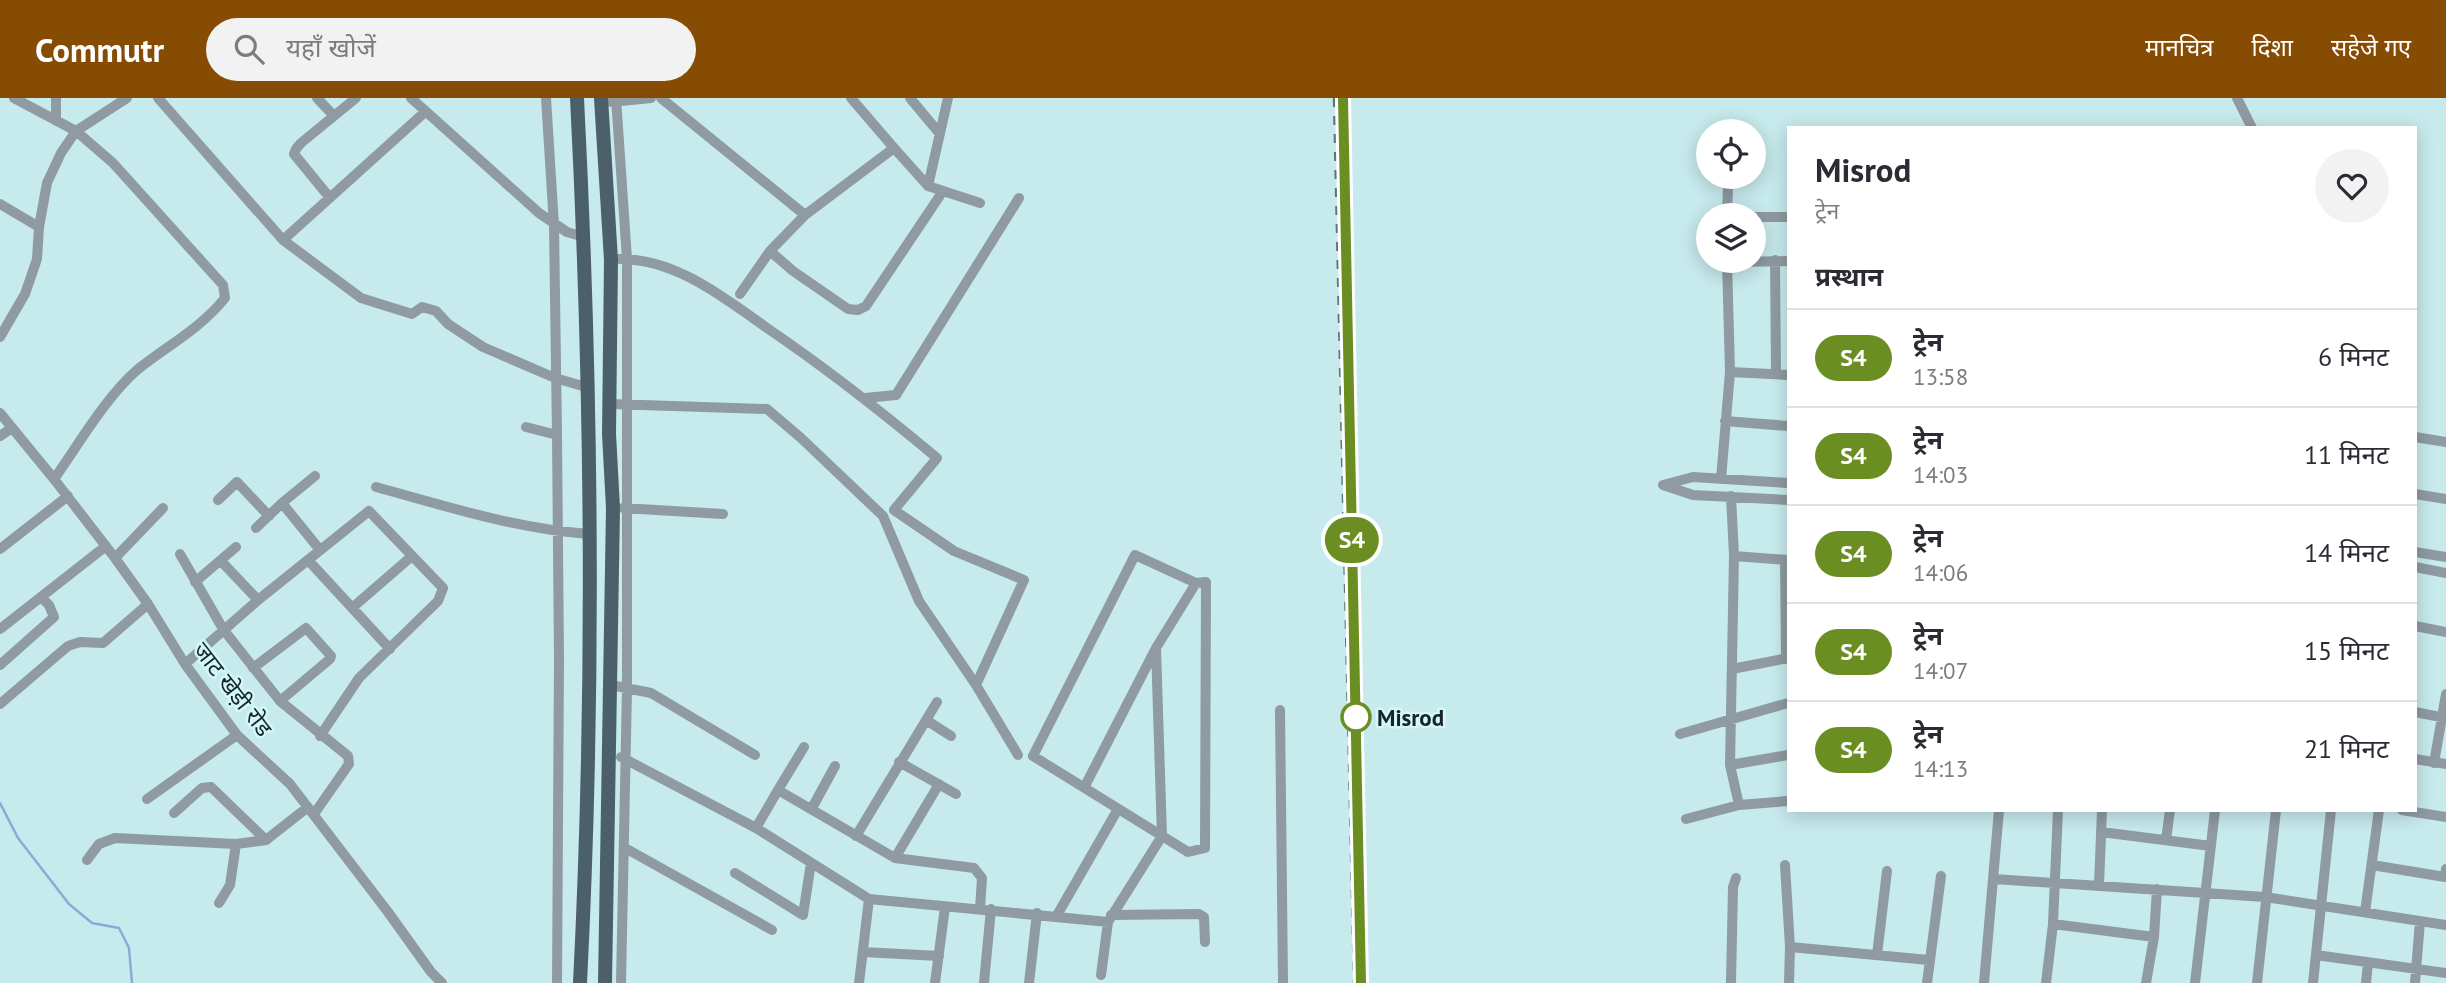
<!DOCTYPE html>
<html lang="hi">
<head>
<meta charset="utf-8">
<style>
	body { margin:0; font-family:"PT Sans","Noto Sans Devanagari",sans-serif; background:#f2f2f3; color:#2b2b33; height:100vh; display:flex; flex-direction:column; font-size:26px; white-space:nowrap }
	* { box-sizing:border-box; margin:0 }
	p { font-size:23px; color:#7c7c81 }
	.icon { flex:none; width:38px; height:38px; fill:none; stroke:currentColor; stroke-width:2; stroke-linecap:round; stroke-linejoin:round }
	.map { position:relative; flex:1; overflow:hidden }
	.sheet { position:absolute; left:1787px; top:28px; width:630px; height:686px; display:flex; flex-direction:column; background:#fff; border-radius:0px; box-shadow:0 4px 18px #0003 }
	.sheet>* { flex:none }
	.badge { padding:0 14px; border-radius:23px; font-size:24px; line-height:46px }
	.fabs { position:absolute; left:1696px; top:21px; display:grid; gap:14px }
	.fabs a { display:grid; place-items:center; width:70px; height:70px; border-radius:50%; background:#fff; box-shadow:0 4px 18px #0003; font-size:35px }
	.map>.badge { position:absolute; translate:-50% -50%; box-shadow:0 0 0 4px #fff }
	h2 { padding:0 28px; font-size:26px; line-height:63px }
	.round { display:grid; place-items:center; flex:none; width:74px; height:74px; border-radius:37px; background:#f2f2f3 }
	.summary { display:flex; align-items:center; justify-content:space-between; height:119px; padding:0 28px }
	h1 { font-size:33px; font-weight:600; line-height:52px }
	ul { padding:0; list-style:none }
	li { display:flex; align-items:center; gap:21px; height:98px; padding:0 28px; border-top:2px solid #e1e1e2 }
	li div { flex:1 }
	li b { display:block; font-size:26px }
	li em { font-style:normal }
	li .badge { min-width:77px; font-weight:700; text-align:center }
	header { display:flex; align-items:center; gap:42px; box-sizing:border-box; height:98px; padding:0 35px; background:#874c04; color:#fff }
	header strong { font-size:33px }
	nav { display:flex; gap:38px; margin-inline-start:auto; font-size:24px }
	.search { width:490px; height:63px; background:#f2f2f3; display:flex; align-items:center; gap:18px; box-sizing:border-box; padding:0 24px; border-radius:38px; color:#7c7c81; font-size:26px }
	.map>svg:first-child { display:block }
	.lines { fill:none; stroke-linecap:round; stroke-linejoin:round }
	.stream { stroke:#8caad8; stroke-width:2.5 }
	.minor { stroke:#8f9ba1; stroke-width:10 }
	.major { stroke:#4b606b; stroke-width:14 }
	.rail { stroke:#5f7476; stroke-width:2.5; stroke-dasharray:9 9; stroke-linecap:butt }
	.line-casing { stroke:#fff; stroke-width:16 }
	.line { stroke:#6b8e23; stroke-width:10 }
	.stop-dot { fill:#fff; stroke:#6b8e23; stroke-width:3.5 }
	.labels { text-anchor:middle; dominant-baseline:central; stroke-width:5; stroke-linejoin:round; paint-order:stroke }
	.street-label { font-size:23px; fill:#172425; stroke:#d4f7fa }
	.stop-label { font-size:23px; font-weight:bold; fill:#172425; stroke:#d4f7fa; text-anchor:start }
</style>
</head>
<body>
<header>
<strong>Commutr</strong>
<div class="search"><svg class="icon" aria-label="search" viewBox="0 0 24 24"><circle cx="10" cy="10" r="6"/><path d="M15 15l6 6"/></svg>यहाँ खोजें</div>
<nav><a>मानचित्र</a><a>दिशा</a><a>सहेजे गए</a></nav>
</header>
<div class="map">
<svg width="2446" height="885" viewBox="0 0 2446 885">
	<rect width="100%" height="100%" fill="#c7eaed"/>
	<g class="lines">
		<path class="stream" d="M0,705l18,35 51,66 23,19 27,5 10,20 3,35"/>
		<path class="minor" d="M14,0l62,33 37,32 110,122 2,13c-24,30 -58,48 -88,72 -32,28 -58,74 -83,109
			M56,0v23
			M158,0l125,142 142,-128
			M317,0l17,18
			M411,0l128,115 28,19 17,5
			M546,0l8,127 3,210 2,225 -2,323
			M616,0l11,161v429l-6,295
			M661,0l144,117
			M910,0l30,36
			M2237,0l15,30
			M611,4l40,-4
			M894,50l34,38 52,17
			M928,88l20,-88
			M330,100l-36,-44 2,-5 5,-6 55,-45
			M0,106l39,23
			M1727,117l1,-28
			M1754,119h34
			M283,142l78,58 51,16 10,-7 14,4 12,13 35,23 72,31 31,9
			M770,153l23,20 55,38 10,1 8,-4 77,-115
			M620,161c56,0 103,38 147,69 59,40 115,84 170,130l-43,52 60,41 70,29 -48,105
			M1775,162l1,114
			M1727,164l61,-1
			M740,196l30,-43 35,-36 89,-67 -43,-50
			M0,239l25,-43 12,-35 2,-32 8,-44 14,-30 15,-22 51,-33
			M1730,274l58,3
			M865,300l31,-3 123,-197
			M611,306l156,5 34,29 82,78 36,85 57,84 42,70
			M0,315l54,66 61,79 33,46 37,60 52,71 53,49 98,128 43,60 11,11
			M1725,323l63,5
			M526,329l31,8
			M0,338l12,-8
			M2415,339l31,5
			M1721,381l9,-107 -3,-111
			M1663,387l30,10 95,5
			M1663,387l30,-8 95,6
			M376,389c70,19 140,42 213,47
			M2415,396l31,5
			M1731,398l3,60 -4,209 9,40
			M218,402l19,-18 32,34
			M282,405l38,47
			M623,410l100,6
			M256,430l26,-25 33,-27
			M0,451l68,-53
			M2415,454l31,5
			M180,456l43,75 57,72 68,55 1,8 -35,50
			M1135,457l61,28 10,-1 -1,266 -17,4 -155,-96z
			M1734,458l54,4
			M115,460l48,-50
			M308,462l82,89
			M1785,462l1,99
			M221,463l37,39
			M2415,469l31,6
			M195,484l41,-35
			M352,510l60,-52
			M2415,528l31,6
			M0,531l106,-83
			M185,566l73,-64 111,-89 74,77 -5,13 -79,77 -39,58
			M0,567l54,-48 -5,-12 -8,-8
			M253,570l53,-40 25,28 -1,3 -50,42
			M1732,571l56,-11
			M611,587l40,8 104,62
			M0,606l68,-58 12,-4 23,1 45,-39
			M1280,612l3,273
			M2415,614l31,6
			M926,622l25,16
			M1680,636l108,-31
			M621,659l135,71 113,71 239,23 54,-86 -6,-188
			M2415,661l31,5
			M899,664l57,32
			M2434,665l12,-69
			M1730,667l58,-10
			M1085,688l71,-138 40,-65
			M778,692l26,-43
			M147,701l90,-64
			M812,710l23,-42
			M2402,712l44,7
			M174,715l28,-25 9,-1 55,53
			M1686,721l53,-14 49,-4
			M756,730l22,-38 117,68 79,10 8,10 -2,31
			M2101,734l110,14
			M856,738l81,-134
			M2166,742l4,-30
			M625,750l147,82
			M895,760l44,-74
			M87,762l12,-16 16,-6 121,6 30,-4 42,-33
			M1785,767l5,82 -1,36
			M2372,767l73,12 1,-8
			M735,775l68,42 8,-52
			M1994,781l271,18 181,28
			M2099,787l3,-75
			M219,805l11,-18 6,-41
			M2365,814l14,-102
			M1111,817l88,-1 5,3 1,25
			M1056,819l62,-108
			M2053,826l101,13
			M1790,849l139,13
			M863,854l76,4
			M1877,857l10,-84
			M2316,857l130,18
			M1101,877l7,-53
			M859,885l10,-84
			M935,885l10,-76
			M984,885l7,-74
			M1029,885l8,-70
			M1731,885l2,-96 3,-9
			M1927,885l14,-107
			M1984,885l15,-173
			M2046,885l7,-59 5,-114
			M2146,885l8,-46 3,-48
			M2195,885l20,-173
			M2257,885l19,-173
			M2313,885l18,-173
			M2366,885l2,-20
			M2415,885l5,-62"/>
		<path class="major" d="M577,0c15,294 18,590 3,885
			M601,0l10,162 -2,174 4,74 -8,475"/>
		<path class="rail" d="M1334,0l20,885"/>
	</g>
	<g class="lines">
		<defs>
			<path id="line" d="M1343,0l18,885"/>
		</defs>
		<use href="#line" class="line-casing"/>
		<use href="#line" class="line"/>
	</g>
	<circle class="stop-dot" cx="1356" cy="619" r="14"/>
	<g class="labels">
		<g class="street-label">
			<text transform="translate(233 591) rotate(52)">जाट खेड़ी रोड</text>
		</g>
		<g class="stop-label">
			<text x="1377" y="619">Misrod</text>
		</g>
	</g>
</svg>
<div class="fabs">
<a><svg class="icon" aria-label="locate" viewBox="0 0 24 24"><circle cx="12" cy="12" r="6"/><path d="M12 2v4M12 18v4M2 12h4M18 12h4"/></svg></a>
<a><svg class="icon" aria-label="layers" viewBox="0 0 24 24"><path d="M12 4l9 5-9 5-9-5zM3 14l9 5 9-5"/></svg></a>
</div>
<b class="badge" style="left:1352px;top:442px;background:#6b8e23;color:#fff">S4</b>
<section class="sheet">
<div class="summary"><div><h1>Misrod</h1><p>ट्रेन</p></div><a class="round"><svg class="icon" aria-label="heart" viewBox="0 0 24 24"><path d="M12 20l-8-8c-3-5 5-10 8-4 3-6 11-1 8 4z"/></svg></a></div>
<h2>प्रस्थान</h2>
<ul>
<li><span class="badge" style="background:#6b8e23;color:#fff">S4</span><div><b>ट्रेन</b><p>13:58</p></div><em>6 मिनट</em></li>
<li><span class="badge" style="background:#6b8e23;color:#fff">S4</span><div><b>ट्रेन</b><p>14:03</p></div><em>11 मिनट</em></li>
<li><span class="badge" style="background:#6b8e23;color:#fff">S4</span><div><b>ट्रेन</b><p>14:06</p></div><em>14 मिनट</em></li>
<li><span class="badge" style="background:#6b8e23;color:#fff">S4</span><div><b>ट्रेन</b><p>14:07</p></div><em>15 मिनट</em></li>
<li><span class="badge" style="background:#6b8e23;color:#fff">S4</span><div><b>ट्रेन</b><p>14:13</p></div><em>21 मिनट</em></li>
</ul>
</section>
</div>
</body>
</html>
